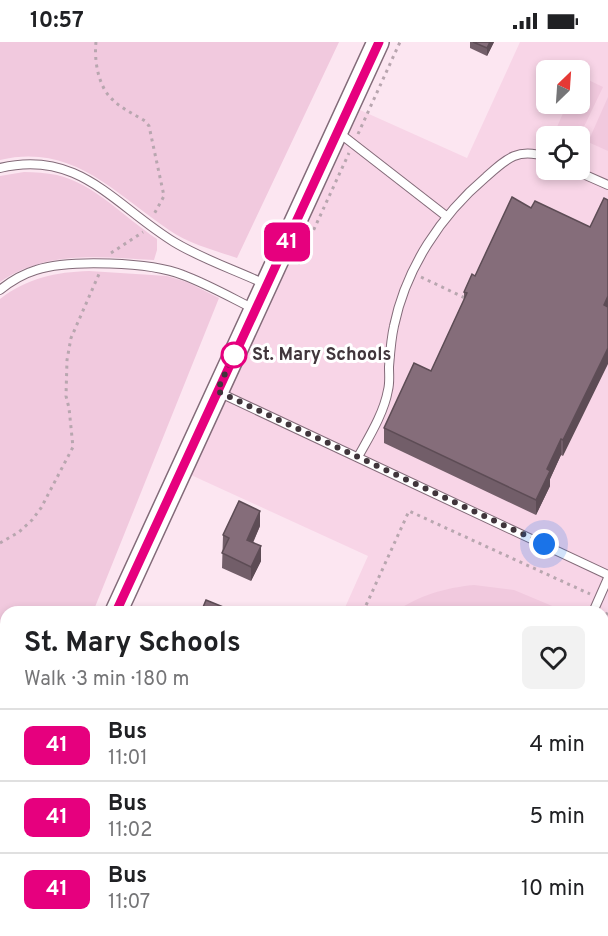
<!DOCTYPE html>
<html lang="en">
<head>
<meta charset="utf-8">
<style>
	body { margin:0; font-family:Overpass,sans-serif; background:#f2f2f2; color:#202124; height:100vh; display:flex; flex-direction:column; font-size:22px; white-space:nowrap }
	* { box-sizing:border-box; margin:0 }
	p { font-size:20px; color:#757577 }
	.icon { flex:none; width:33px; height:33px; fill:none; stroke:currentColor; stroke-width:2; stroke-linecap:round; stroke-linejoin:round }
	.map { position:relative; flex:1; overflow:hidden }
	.drawer { position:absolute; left:0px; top:564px; width:609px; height:330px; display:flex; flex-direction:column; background:#fff; border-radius:18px 18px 0 0; box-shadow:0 3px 9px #0003 }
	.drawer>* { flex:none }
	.badge { padding:0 12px; border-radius:9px; font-size:21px; line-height:39px }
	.needle { width:39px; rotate:25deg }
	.fabs { position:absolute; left:536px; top:18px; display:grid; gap:12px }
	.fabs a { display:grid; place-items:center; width:54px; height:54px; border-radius:9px; background:#fff; box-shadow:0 3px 9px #0003; font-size:30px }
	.you { position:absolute; width:30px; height:30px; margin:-15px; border:4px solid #fff; border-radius:50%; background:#1a73e8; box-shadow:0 0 0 9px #1a73e833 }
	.map>.badge { position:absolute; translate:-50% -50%; box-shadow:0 0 0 3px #fff }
	.round { display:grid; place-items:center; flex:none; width:63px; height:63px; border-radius:9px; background:#f2f2f2 }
	.overview { display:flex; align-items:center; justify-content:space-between; height:102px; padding:0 24px }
	h1 { font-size:28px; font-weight:700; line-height:45px }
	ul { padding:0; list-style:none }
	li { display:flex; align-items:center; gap:18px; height:72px; padding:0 24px; border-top:2px solid #e0e0e0 }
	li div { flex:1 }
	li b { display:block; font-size:22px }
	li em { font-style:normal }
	li .badge { min-width:66px; font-weight:700; text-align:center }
	.status { display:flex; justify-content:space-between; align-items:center; height:42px; padding:0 30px; background:#fff; direction:ltr }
	.status svg { height:16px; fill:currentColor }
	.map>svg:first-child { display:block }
	.built { fill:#f8d5e7; fill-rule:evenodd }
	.green { fill:#f1c9de }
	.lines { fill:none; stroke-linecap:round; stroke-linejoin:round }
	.lane-casing { stroke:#836b79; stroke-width:10 }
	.secondary-casing { stroke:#836b79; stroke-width:24 }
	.path { stroke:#b8a6af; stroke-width:3; stroke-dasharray:3 4.5; stroke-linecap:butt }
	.lane { stroke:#fff; stroke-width:8 }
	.secondary { stroke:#fff; stroke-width:21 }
	.wall { fill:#725e69 }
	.shaded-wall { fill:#5d4c55 }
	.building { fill:#856d7a; stroke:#5d4c55; stroke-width:1.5 }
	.line-casing { stroke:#fff; stroke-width:14 }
	.line { stroke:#e6007e; stroke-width:9 }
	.walk { stroke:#40353b; stroke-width:6; stroke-dasharray:0 10.8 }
	.stop-dot { fill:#fff; stroke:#e6007e; stroke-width:3 }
	.labels { text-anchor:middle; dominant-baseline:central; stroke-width:6; stroke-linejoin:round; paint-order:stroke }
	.stop-label { font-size:18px; font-weight:bold; fill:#40353b; stroke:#fff; text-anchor:start }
</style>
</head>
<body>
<div class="status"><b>10:57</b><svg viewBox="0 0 49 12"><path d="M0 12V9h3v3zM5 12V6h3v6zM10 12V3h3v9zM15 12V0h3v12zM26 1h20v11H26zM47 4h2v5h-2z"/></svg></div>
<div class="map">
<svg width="608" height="894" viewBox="0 0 608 894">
	<rect width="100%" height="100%" fill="#fce6f1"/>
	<path class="built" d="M520,0h88v894h-414l2,-6h407v-318h-260l25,-56 -177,-81 169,-365 107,48zM546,28h33v34h-33zM546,94h33v34h-33z"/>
	<path class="green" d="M0,0h339l-102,216c-23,-8 -48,-14 -68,-28 -55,-37 -96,-87 -169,-70z
		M580,34l23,11 -24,50 -22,-10 10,-23h12z
		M608,55v54l-20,-9z
		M24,130c11,0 22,1 33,3 38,9 68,43 100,64v11l-3,10c-53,-3 -108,-10 -154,22v-106z
		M89,229l78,5 20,6 32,16 -126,314h-87v215l-6,14v-542c27,-21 56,-27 89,-28z
		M474,543l40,5 43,18 -2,4h-160c25,-17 49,-24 79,-27z
		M608,748v146h-67l2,-6h60v-129z
		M243,888h240l-3,6h-235z"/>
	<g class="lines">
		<defs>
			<path id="lane" d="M338,90l108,84
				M0,126c79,-19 114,37 174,74 28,17 61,28 91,42
				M574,128l34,15
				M0,248c11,-9 23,-16 36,-20 33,-11 115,-8 147,5 24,9 47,22 71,34
				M218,350l390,183
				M358,415c11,-20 26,-44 30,-67 2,-7 1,-15 1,-23 1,-13 2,-28 5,-41 12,-58 47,-111 92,-149 20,-18 32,-30 60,-20
				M593,570l15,-34
				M603,656l5,-11"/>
			<path id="secondary" d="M116,570l262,-570
				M0,820l6,-13"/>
		</defs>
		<use href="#lane" class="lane-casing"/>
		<use href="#secondary" class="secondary-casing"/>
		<path class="path" d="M96,0c-2,18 2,45 17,58 9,9 21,14 32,21l4,5 15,70 -11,20
			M358,92l42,-92
			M111,211l32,-21
			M298,222l51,-111
			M421,235l46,22
			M0,501l19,-11 13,-12 9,-12 32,-61 -4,-39 -3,-12 1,-36 4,-22 28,-64
			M363,570l46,-101 181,83
			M603,580l5,-11
			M513,894l3,-6"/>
		<use href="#lane" class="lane"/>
		<use href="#secondary" class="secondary"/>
	</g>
	<path class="wall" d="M470,0h24l-7,14 -17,-8z
		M531,166l59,19 -27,229 -2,-1 -11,24v7l-14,29 -152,-72v-15l47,-57 33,-71v-8l11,-16z
		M260,484l-7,17 8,18 -10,20 -29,-13 1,-33z"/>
	<path class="shaded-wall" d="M490,0h4l-7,14v-8z
		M608,254v16l-4,-7z
		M608,306v16l-45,92v-16z
		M561,397v16l-11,24v7l-14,29v-15l11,-31z
		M260,469v15l-13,29v-15z
		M261,504v15l-10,20v-14z
		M608,601v15l-5,10v-15z"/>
	<path class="building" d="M473,0h17l-3,6z
		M512,155l19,11 4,-7 55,26 14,-29 4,2v96l-4,9 4,2v41l-45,92 -2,-1 -14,30 3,2 -14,29 -152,-72 30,-65 17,8 36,-78 -3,-1 8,-18 3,2z
		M239,459l21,10 -13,29 14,6 -10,21 -29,-14 7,-15 -6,-3z
		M206,558l22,9 -1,3h-26z
		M603,587l5,3v11l-5,10z"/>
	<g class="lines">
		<defs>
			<path id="line" d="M116,570l263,-570"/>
		</defs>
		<use href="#line" class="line-casing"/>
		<use href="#line" class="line"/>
		<path class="walk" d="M234,313l2,-5 -19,41 327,153"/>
	</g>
	<circle class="stop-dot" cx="234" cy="313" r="12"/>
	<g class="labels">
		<g class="stop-label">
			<text x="252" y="313">St. Mary Schools</text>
		</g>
	</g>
</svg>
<div class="fabs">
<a><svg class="needle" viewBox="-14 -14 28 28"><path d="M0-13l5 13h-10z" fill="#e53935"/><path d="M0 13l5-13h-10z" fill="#757577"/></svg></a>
<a><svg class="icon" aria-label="locate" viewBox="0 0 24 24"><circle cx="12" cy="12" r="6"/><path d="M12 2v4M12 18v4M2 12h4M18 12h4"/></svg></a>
</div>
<div class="you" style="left:544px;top:502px"></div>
<b class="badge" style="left:287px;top:200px;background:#e6007e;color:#fff">41</b>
<section class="drawer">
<div class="overview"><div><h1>St. Mary Schools</h1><p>Walk · 3 min · 180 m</p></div><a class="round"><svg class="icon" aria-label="heart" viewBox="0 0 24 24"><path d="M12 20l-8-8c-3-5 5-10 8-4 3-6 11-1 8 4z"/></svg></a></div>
<ul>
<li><span class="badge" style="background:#e6007e;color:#fff">41</span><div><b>Bus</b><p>11:01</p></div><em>4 min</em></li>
<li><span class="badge" style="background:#e6007e;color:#fff">41</span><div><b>Bus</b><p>11:02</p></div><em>5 min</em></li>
<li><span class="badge" style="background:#e6007e;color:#fff">41</span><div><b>Bus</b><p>11:07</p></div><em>10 min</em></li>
</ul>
</section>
</div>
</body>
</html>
